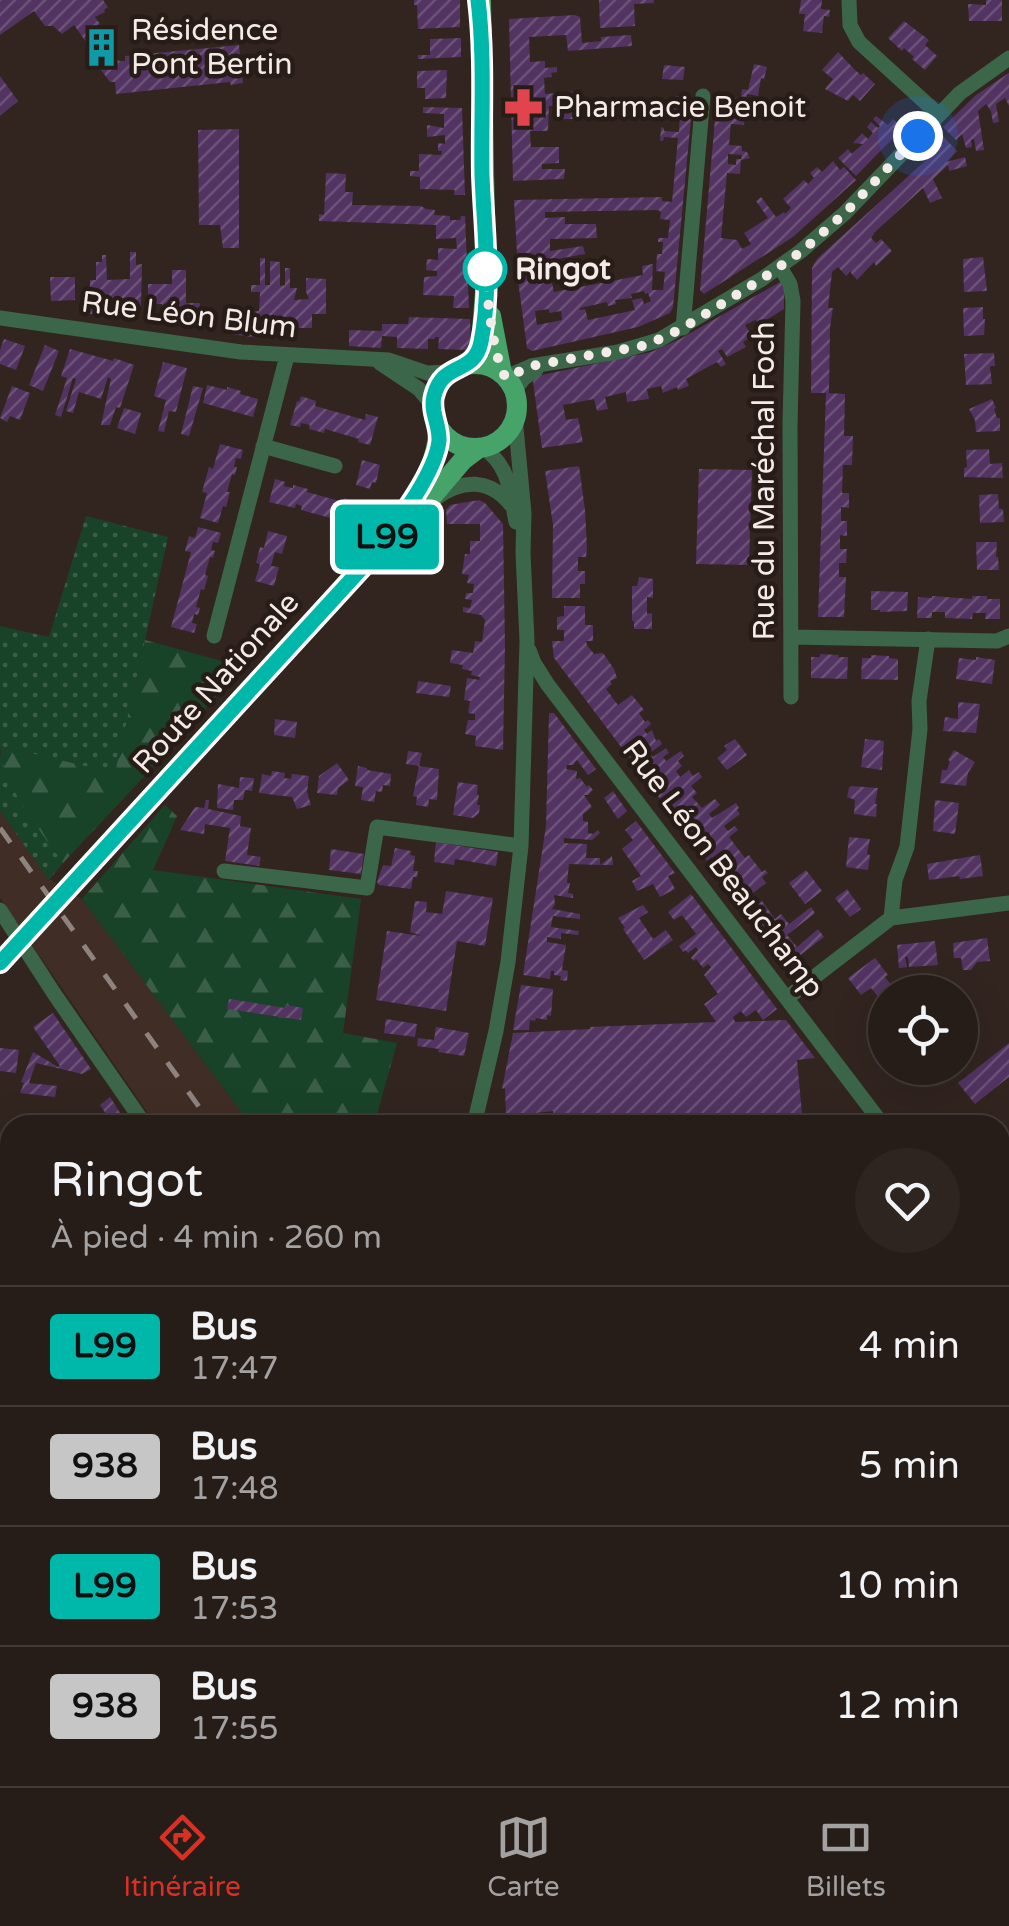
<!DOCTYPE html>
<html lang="fr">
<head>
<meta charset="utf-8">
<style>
	body { margin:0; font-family:"Varela Round",sans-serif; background:#2e2521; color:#f1f3f6; height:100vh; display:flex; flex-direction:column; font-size:38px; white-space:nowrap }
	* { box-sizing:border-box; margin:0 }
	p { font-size:32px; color:#a4a1a2 }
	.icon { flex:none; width:55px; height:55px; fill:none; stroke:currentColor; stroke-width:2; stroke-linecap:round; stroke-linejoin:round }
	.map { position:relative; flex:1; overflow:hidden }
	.details { position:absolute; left:0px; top:1115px; width:1010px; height:672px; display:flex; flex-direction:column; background:#261c18; border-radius:30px 30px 0 0; box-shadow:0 10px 40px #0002,0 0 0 2px #423a37 }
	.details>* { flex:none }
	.badge { padding:0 20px; border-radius:8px; font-size:35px; line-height:65px }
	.fabs { position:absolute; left:868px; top:975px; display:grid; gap:20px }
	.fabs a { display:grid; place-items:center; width:110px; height:110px; border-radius:50%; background:#261c18; box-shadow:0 10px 40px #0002,0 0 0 2px #423a37; font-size:50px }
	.you { position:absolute; width:50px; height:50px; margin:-25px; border:8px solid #fff; border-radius:50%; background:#1a73e8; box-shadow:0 0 0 15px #1a73e833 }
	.map>.badge { position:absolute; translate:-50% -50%; box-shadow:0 0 0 5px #fff }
	.round { display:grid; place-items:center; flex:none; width:105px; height:105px; border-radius:52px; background:#2e2521 }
	.overview { display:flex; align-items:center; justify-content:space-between; height:170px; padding:0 50px }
	h1 { font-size:48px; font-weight:600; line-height:75px }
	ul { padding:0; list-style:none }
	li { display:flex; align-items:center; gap:30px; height:120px; padding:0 50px; border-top:2px solid #423a37 }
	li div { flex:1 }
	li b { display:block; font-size:38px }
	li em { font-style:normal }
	li .badge { min-width:110px; font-weight:700; text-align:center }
	.dock { display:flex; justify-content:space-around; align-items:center; height:140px; border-top:2px solid #423a37; background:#261c18; font-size:28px; color:#a4a1a2 }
	.dock a { display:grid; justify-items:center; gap:5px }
	.dock .on { color:#d93025 }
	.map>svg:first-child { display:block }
	.built { fill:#402d25 }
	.industrial { fill:url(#industrial-furrows) }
	.grass { fill:url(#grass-dots) }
	.forest { fill:url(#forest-firs) }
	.building { fill:url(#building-hatch); fill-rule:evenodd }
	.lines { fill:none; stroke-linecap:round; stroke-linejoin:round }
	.minor { stroke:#3c664a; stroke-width:15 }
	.major { stroke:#46a36a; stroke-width:20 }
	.rail { stroke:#8e837f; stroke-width:5; stroke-dasharray:18 18; stroke-linecap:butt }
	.major-bridge { stroke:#46a36a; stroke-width:20 }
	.line-casing { stroke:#fff; stroke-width:22 }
	.line { stroke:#00b8aa; stroke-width:15 }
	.walk { stroke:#f4ebe8; stroke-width:10; stroke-dasharray:0 18 }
	.stop-dot { fill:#fff; stroke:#00b8aa; stroke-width:5 }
	.labels { text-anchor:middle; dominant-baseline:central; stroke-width:9; stroke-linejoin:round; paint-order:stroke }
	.poi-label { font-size:30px; fill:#f4ebe8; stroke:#281c17; text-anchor:start }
	.stop-label { font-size:30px; font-weight:bold; fill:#f4ebe8; stroke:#281c17; text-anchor:start }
	.street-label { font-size:30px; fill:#f4ebe8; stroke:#281c17 }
</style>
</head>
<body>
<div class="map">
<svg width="1009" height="1786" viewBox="0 0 1009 1786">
	<defs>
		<pattern id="industrial-furrows" width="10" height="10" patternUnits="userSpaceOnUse" patternTransform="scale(2.5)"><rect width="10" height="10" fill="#3a2b37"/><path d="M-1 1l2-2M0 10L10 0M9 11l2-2" fill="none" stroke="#4d404a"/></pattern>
		<pattern id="grass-dots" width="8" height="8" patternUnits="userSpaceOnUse" patternTransform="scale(2.5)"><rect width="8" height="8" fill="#194329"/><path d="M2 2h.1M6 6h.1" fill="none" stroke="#3b5e48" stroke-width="1.8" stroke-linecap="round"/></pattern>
		<pattern id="forest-firs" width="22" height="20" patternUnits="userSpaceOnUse" patternTransform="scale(2.5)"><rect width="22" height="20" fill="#194329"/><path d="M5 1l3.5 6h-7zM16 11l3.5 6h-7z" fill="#3b5e48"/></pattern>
		<pattern id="building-hatch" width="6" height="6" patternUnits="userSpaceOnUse" patternTransform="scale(2.5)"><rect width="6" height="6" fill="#523361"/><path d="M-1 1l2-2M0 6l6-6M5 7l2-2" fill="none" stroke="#6c5178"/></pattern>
	</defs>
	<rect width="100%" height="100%" fill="#322520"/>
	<path class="built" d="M0,811l49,68 33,20 169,226h-95l-156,-227z
		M616,1778h266l7,8h-267z"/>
	<path class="industrial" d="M1000,1301l9,12v421l-9,1z"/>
	<path class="grass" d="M86,516l82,21 -53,237 -115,-28v-120l49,11z
		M0,754l14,35 49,74 -14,17 -49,-69z"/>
	<path class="forest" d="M145,640l98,27 -104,115 -76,81c-21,-31 -62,-79 -63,-117l115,27z
		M165,805l12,11 -24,54 208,29 -18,134 54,10 -23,82h-123l-169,-226z
		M1009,1734v52h-120l-7,-8h118v-43z"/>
	<path class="building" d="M0,0h103l5,7 -4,3 1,2 -10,5 5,7 -3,2 17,23 -2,2 7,10h6v-5l114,-11 4,38 -12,2 -1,-3 -114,12 -1,-12h-5l-21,-28 4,-2 -19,-27 -12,9 -9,-8h-8l-11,-15 -34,24z
		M414,0h46v27l-42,2 -1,-24h-3z
		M599,0h55v3l-20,1 1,22 -35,2z
		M801,0h21l-1,9 9,1 -1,7 -5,-1 -2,17 -19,-2 2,-17h-6z
		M986,0h16v21h-33l-1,-17 18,1z
		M575,15l5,2 2,26 19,-2v-4l30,-2 1,11 -64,5 -2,-16 -37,2 1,25 15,-1v7l12,-1v5l-6,1 1,4 -8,1 1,16 35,-3 1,28h-19l-1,-13h-12l-1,25h-18l1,16h28v16l-17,1v5h23l-1,10 -51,2 -4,-162z
		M904,21l25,19 -4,5 12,11 -12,14 -13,-11 2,-2 -10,-9 -2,3 -14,-13z
		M461,38v19l-43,2v-4h12v-16z
		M838,52l17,18 6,5 2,-2 12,11 -15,17 -7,-6 -5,6 -23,-12 8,-10 -11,-9z
		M754,64l13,3 -3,12 -3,-1 -3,18 -11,-2 -3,31 -13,-1 -2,21 13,1v5l5,1 3,6 -9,2 1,-5 -14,-1v10l8,1v-6h5l-1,15 -13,-1 -6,65 16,2 5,9 9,-5 -7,-11 24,-15 -12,-17 5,-4 15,20 8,-5 1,2 6,-6 -8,-9 21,-19 4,4 6,-6 -4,-5 7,-6 5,5 11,-11 7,9 4,-3 12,13 -63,57 -89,57 -4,-4 17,-194 24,2 1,-9 6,1z
		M664,65l21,2 -2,13 -21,-1z
		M447,70l-1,28 -21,1v-11h-8v-17z
		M1009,73v33l-4,-8 -9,6 3,18 -6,1 -2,-12 -5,-7 -8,7 6,39 -8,1 -2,-12 -3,1 1,7 -6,1 -4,-14 -6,6 -13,-13 33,-32z
		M0,76l18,25 -18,15z
		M675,96l18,2 -20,209 -3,6 -32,14 -106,24 -5,-3 -8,-60 -5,-88 148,-3v4l10,1 6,-64 -14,-1 -1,4h-3l1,-14 3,1v3l15,1 1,-18 -6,-1zM658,210l3,2 -1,7 10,1 -2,18h-10v4h5l-1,12h-5l-1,17 9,1 -2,18h-11l1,-26 -11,2 1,9 -89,17 -4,-17 -9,2v-4h2l-2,-11 44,-8 -2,-8 -33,5v-12l47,-1 -1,-14h-31v-7l-20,1v-6zM644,291l1,3 3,-1 3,8 -7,3 -2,-6 -10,2 3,10 -47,10 -3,-11 -5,1v-2l27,-6 1,4 8,-2 -1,-4 17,-2 -1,-4zM549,309v4l12,-2 1,9 -25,5 -2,-14z
		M423,107l39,1 3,87h-11l1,-5 -35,-1v-12l-10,-1v-5h9v-17l22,1 1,-4h-4v-8l7,1v-9l-18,2v-12l17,3v-14l-21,-1z
		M876,116l12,9 5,-6 10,9 -47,48 -18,-18 10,-9 4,5 11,-10 -10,-1 9,-10 6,6 5,-6 -6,-6 4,-5 7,6 2,-2 -7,-7z
		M239,129v119h-16l-3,-23h-21l-1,-95z
		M938,131l19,20 -11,11 19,-5 2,9 -18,5 -1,-6 -15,14 9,19 -12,5 -7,-15 -48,44 -4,6 5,5 5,-4 11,12 -16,15 -2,-4 -17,18 -6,-7v-2l-5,5 -8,-9 -6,5 -4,36h5l-3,19 -1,66h-18l1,-125 5,-9 119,-108 -9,-8z
		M326,173l20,1 -1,18h8l-1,13 69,1 5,3 9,1 -1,5 16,1v4h10l1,-4h4l4,92h-16l1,-12 -31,-1 1,-18 13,-1v-5l-11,-1 1,-11 11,1v-12l19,1 -1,-11 -20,1v-14l-117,-4v-7l5,1z
		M130,252h6v13l6,-1 -1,42h-47v8h-9v-17h5v-17h6v-18h6v-7h4l1,25 23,-1z
		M983,257l4,34 -23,1 -1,-33z
		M260,258h5v27h5v-24l10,1v24l5,-1v-17h5v20h7l-3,12 15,-1 -3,-7v-14l20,1v35h-14v14h-53v10l-29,-4v-22l29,-1 1,-19h-9v-7h9z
		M172,270h14v33h14v22l-14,1v-9l-24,-1v-12h-14v-20h24z
		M50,277h25v23l-24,1z
		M780,282l4,5v22l-24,15 -5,-4 -10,5 7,11 -9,6 3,5 -19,10 -5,-8 -4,2 8,13 -5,3 -4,-5 -31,17 3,7 -11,4 -1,-3 -14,6 -2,-7 -14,3 2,10 -22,3 -1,-10 -21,5 3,12 -11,2 -3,-12 -31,6 3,15 12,-2 5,24 -41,6 -9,-66 4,-6 114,-24 29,-13z
		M983,307v12h2l-1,16 -20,1 -1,-28z
		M409,317l61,2 1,28 -2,3 -31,-1 1,-12h-4v2h-7v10l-31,-1v-11l-15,-1 -1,12 -32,-2v-16l33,1v-7h26z
		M4,339l21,7 -9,24 -16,-6v-14z
		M45,345l14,6 -16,40 -14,-6z
		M70,349l43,12 1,-3 20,7 -14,43 -4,-1 -6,18h-9l10,-46 -3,-2 -7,22 -22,-7 -6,21 -7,-2 10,-32 -3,-1 -12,39 -6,-2 12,-37 -6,-2z
		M994,353l1,13h-5l2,18 -26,1 -2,-31z
		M163,362l24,6 -11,44 -7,-1 -5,21 -6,-1 8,-31 -12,-4z
		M207,385l20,5v-3l14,4 -1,3 18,5 -5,18 -50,-14z
		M12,386l18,7 -10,27 -10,-4 -3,6 -7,-4z
		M193,386l10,2 -14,48 -8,-2z
		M826,393l19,1 -1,42h9l-1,29h-9l-1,28h7v15l-8,-1v14h6v15l-7,-1v14h7l-1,14h-7v14h7l-2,40h-26z
		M301,396l15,5 -1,5 50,14 1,-6 12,3 -8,28 -12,-3 1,-3 -34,-10 -1,4 -15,-4 1,-4 -9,-2 -1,4 -10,-2 7,-24 2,1z
		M992,399l4,9 -2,1 3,9h3v13l-24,1 -1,-12 -6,-11z
		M124,408l17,5 -6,21 -18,-6z
		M220,444l23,6 -2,9 -5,-1 -2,9h3l-2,8 -3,-1 -5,18h3l-4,15 -3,-1 -5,17 -18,-5 7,-25 -5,-1 7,-25 4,2z
		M989,449l1,15 12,-1 1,15 -39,-1v-9l3,-1 -1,-17z
		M362,460l18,5 -4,18 -4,-1 -2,7 -14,-4z
		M579,466l6,44 2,37 -1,10h-8v14h7v13h-5v14h-28l1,-73 -8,-54z
		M699,469l53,1 -3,95 -53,-1z
		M275,479l10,3 -1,4 9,2v-3l15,4 -1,3 36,10 1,-4 7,2 -4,15 -7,-1 -2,6 -37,-10 1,-4 -6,-2 -1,4 -26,-6z
		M998,494l1,15h4l1,13 -24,1 -1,-28z
		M479,500l6,3 18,21 2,122 -2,104 -28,-4 1,-10 -11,-2 3,-14h7v-6l-7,-1 2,-12 -6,-1 3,-22 12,2 1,-3 -9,-2 1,-4 -10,-2 1,-4 -13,-2 2,-13 21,3 2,-12 7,1 3,-22 -4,-5 -18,-3v-5l7,1 2,-8 -7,-1 1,-6h7l1,-9 -7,-1 2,-8 -7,-1 3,-20h5v-13h10v-17h-33l-1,-14 4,-5z
		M198,527l23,6 -3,10 -5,-1 -2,8 4,1 -2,7 -3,-1 -5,18 3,1 -4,14 -3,-1 -5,18 4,1 -2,7 -4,-1 -2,9 5,1 -3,9 -23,-6 20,-75 -6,-1 4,-15 6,2z
		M268,531l19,5 -5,18 -7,-2 -4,14 8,1 -5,19 -19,-5 5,-17 -4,-1 4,-16 4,1z
		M976,542h21l-1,15h2l1,13h-22z
		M639,577l14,2v19l-6,-1v17l5,-1v16h-18v-8h-2v-35h5z
		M871,591l37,1 -1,19 -27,1v-2h-9z
		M932,596l40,3v-3h15v3h13v20h-15l1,-6h-13l-1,6 -27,-1v-6h-13v6h-15l1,-21 14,1z
		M564,606h21v19h8v16h-7l1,4 7,9 9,-1 11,16 3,9 -7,3 2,3 -6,5 12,16 14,-10 12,15 -5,3 6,9 3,-2 3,4 -7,6 3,4 5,-4 4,11 3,-2 3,5 -12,9 3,4 13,-9 3,5 -6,4 3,4 15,-10 3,5 -6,5 4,5 -6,5 4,6 9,-7 4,6 6,-4 3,5 -11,9 6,7 -5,4 10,11 13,-9 5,6 -11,9 3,4 24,-15 3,5 -2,2 3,4 -16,12 4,5 7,-5 3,4 -9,7 3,4 13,17 4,-3 13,17 3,-2 3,3 -6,4 4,6 -27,21 -7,-9 5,-4 -25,-34 -5,4 -153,-203 -2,-17h12v-11h-7v-13l7,-1z
		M820,654l19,1 -1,2h10l-1,22 -36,-1v-21h9z
		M871,655l18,1v2l9,1v21l-37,-1 1,-21h9z
		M976,657l19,3 -3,24 -36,-5 3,-21 17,2z
		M418,681l33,5 -2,11 -33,-4z
		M958,702l22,2 -4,29 -33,-2 2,-14 13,2z
		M549,713h5l42,56 -8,6 -11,-15 -4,5h-6l-1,4 11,2 -1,8 4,-1 7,9 2,-2 4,5 -5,5h-4l8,12 -9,7v7l5,1v11l5,1 5,-4 2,3 -8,7 -28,-2v5l23,1 -1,14h14v7l12,-9 1,9h-13l-31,-1 -2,19h3l-2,10 5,1v4l-19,-3 1,9 -3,5 28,5v5l-27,-3 -2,11 28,4 -1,4 -17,-2v6l-14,-2v5l19,3 -4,25 6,1 -1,10 -7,-1 1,-4 -7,-1v-4h-3l-1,8 -27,-4 23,-149z
		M275,719l22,3 -2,16 -21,-3z
		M735,739l12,16 -20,15 -10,-12 10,-8 -3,-4z
		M865,739l19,2 -2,29 -21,-3z
		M954,750l21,12 -7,11 -2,13 -26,-3 2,-13h5l3,-9 -2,-1z
		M408,751l14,2 -3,13 20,3 -2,31 -8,-1 -1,8 -12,-2 1,-8 -4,-1 6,-30 -13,-2z
		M337,763l12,17 -11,8 -1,7 -20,-2 2,-17z
		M358,766l9,2v2l24,4 -1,12 -7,-1 -1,7 -6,-1 -2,11 -13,-2 2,-13 -8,-1z
		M272,771l13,2 -1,5 7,1 1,-5 17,2 -2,16 4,13 -14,4 -5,-12 -33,-4 3,-19 9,2z
		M240,777l14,1 -2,13 -7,-1 -2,10h-9l-1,10 -16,-2 1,-24 21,4z
		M458,782l20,3 -1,9 2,1 -2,10h3l-1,8 -6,5 -20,-3z
		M851,786l27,2 -3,16h2l-1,13 -22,-3 1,-14 -8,-3 2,-9z
		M613,791l14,20 -9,8 -14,-21z
		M206,800h3l-1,9 33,7 -1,10 11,2 -4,27 14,2 -2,9 -34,-5 5,-33 -25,-4 -1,10 -24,-4 15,-23 9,1z
		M935,800l24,3 -4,31 -22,-3z
		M636,821l39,52 -7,3 7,13 -15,8 -7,-13 -16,7 -5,-10 9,-5 -19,-27 11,-9 -8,-10z
		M849,837l21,2 -3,15 3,1 -2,15 -22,-3z
		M436,842l62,10 -2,14 -41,-7 -1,6 -20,-3z
		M395,848l16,3 -1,4 5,1 -2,15h5l-1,6h-4l-2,12 -32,-4 -2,-3 6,-17 8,1z
		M331,849l33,5 -3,20 -32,-4z
		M980,855l3,21 -23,3 -1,-3 -30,4 -2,-16z
		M806,870l16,21 -17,13 -16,-21z
		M847,889l14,20 -11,8 -15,-19z
		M446,891l47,7 -8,48 -28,-5 -11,70 -70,-11 11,-69 35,5 -12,-4 5,-31 12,1 -1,10 16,2z
		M691,894l86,115 -14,11 -7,-10 -10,7 -5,-6 -8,6 2,5 51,-2 29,38 -18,2 6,65h-248l-2,-14 -34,4 -4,10h-21l3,-8 9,-1 -1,-28 -3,1 11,-56 77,-4v-2l126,-5 -12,-18 14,-10 -14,-19 7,-8 -3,-3 -5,4 -7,-9 -2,2 -3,-3 7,-8 -2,-3 -8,6 -3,-3 -2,2 -4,-6 17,-12 -14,-19 -8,5 -6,-8z
		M762,901l13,18 6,-5 8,10 22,-17 4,6 -28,22 10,12 21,-18 6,8 -38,29 -40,-52z
		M643,905l5,7 -9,6 14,21 13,-9 7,10 -29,20 -21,-31 2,-1 -7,-10z
		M987,938l3,23 -13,1 -6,8h-8l-2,-12h-7l-1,-15z
		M935,941l3,24 -29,2 -1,-10h-3l2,10 -8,1 -2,-23z
		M875,958l13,17 -3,2 9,12 -9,3 -5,7 -9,-11 -10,7 -13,-17z
		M521,985l32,4 -2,27 -4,-1v5l-11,-2 -1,3 -5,-1 -1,10h-16z
		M229,999l56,9 1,-3 17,3 -2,12 -74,-11z
		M53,1013l38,56 -9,5 -46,-11 -7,20 28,3 -2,11 -35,-4 4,-10 -3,-1 12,-30 25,15 2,-1 -27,-39z
		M386,1019l31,5 -2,13 -31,-4z
		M436,1027l33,6 -5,23 -26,-4 1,-3 -22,-3 1,-8 16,2z
		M1009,1043v34l-34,27 -17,-21z
		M0,1048l19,2 -3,23 -16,-2z
		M110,1097l14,22 5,6h-37l14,-11 -6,-9z
		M23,1117l52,5v3h-53z
		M0,1390l10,1v29l-10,-2z
		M10,1740v32l-10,11v-42l5,4z
		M273,1778h40v3l-5,1 1,4h-36z
		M374,1778h42l1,8h-41z"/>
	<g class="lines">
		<path class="minor" d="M849,0l1,25 9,17 79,72
			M780,267l10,17 3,17 -3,123 1,273
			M0,318l241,34 148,8 38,13 23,-1
			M683,328l20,-232
			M380,363l39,26 14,17
			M506,377l25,-11 87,-14 41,-12 103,-61 39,-28 44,-38 115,-120 49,-35
			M514,391l10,-13 12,-8
			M263,446l72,20
			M482,447c28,18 28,46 34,75
			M436,498c26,-19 54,-20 75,7
			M214,636l73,-280
			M791,637l206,4 12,-5
			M529,650l5,13 14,22 335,440
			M224,871l143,17 10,-61 144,19
			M0,910l55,85 90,130
			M891,918l4,-38 12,-33 13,-118 -1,-28 9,-62
			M787,998l104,-80 118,-15
			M474,1125l22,-94 12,-69 13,-116 6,-205 -4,-88 1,-40 -9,-96
			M1000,1279l9,12
			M0,1331l10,1
			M0,1432l10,2
			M0,1549h10
			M336,1778v8
			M20,1786l9,-8"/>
		<path class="major" d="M491,316l11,57
			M470,364l7,-9 4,-12 5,-63 -5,-280
			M433 406a42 42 0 1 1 84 0a42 42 0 1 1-84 0Z
			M397,523c19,-29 43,-61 41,-97
			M71,884l300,-325 35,-32 57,-67 16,-12"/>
		<path class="rail" d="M0,828l212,297
			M659,1778l6,8
			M678,1778l6,8"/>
		<path class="major-bridge" d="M0,963l71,-79"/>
	</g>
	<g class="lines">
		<defs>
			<path id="line" d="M0,963l371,-405c21,-29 64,-82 68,-117 1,-16 -9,-29 -5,-45 9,-36 40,-20 47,-54 11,-54 3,-113 1,-167 -1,-58 3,-118 -4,-175"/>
		</defs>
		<use href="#line" class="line-casing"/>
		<use href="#line" class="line"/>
		<path class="walk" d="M485,269c2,25 8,90 21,109l25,-12 116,-21 36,-17 79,-49 40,-28 43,-38 73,-77"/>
	</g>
	<defs>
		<symbol id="building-bare" viewBox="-9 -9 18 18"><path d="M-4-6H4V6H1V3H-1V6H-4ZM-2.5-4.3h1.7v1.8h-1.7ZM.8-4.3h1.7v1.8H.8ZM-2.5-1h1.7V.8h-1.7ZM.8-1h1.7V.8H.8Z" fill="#0f9aa8" stroke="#281c17" stroke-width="2.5" paint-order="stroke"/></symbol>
		<symbol id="pharmacy-bare" viewBox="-9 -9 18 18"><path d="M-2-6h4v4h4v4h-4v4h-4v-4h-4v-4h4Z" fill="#e0444e" stroke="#281c17" stroke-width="2.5" paint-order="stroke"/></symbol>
	</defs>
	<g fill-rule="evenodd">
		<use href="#building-bare" x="74" y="20" width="55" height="55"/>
		<use href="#pharmacy-bare" x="496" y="80" width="55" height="55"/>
	</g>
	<circle class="stop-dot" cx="485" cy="269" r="20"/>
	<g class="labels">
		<g class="poi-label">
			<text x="131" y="30">Résidence<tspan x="131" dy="34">Pont Bertin</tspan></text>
			<text x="554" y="107">Pharmacie Benoit</text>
		</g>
		<g class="stop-label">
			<text x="515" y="269">Ringot</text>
		</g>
		<g class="street-label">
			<text transform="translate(189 315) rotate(7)">Rue Léon Blum</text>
			<text transform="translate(764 481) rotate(-90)">Rue du Maréchal Foch</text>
			<text transform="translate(216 683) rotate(-48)">Route Nationale</text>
			<text transform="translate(723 869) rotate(53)">Rue Léon Beauchamp</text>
		</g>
	</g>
</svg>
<div class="fabs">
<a><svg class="icon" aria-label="locate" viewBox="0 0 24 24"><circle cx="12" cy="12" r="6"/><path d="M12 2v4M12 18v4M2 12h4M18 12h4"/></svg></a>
</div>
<div class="you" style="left:918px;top:136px"></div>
<b class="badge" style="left:387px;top:537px;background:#00b8aa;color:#111">L99</b>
<section class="details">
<div class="overview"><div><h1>Ringot</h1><p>À pied · 4 min · 260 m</p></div><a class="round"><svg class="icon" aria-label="heart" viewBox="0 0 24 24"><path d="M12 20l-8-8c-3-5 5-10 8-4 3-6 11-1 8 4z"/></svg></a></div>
<ul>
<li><span class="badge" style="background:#00b8aa;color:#111">L99</span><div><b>Bus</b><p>17:47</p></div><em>4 min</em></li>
<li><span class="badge" style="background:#c6c6c6;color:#111">938</span><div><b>Bus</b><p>17:48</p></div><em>5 min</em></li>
<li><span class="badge" style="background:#00b8aa;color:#111">L99</span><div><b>Bus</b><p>17:53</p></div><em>10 min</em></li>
<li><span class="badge" style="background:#c6c6c6;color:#111">938</span><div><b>Bus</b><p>17:55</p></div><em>12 min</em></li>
</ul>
</section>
</div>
<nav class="dock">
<a class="on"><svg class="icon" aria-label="directions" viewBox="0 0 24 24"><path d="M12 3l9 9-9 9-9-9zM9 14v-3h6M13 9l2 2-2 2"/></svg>Itinéraire</a>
<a><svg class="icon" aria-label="map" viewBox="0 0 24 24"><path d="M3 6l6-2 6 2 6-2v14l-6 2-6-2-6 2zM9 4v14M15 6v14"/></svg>Carte</a>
<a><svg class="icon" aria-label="tickets" viewBox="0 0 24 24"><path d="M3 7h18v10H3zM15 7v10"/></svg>Billets</a>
</nav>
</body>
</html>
